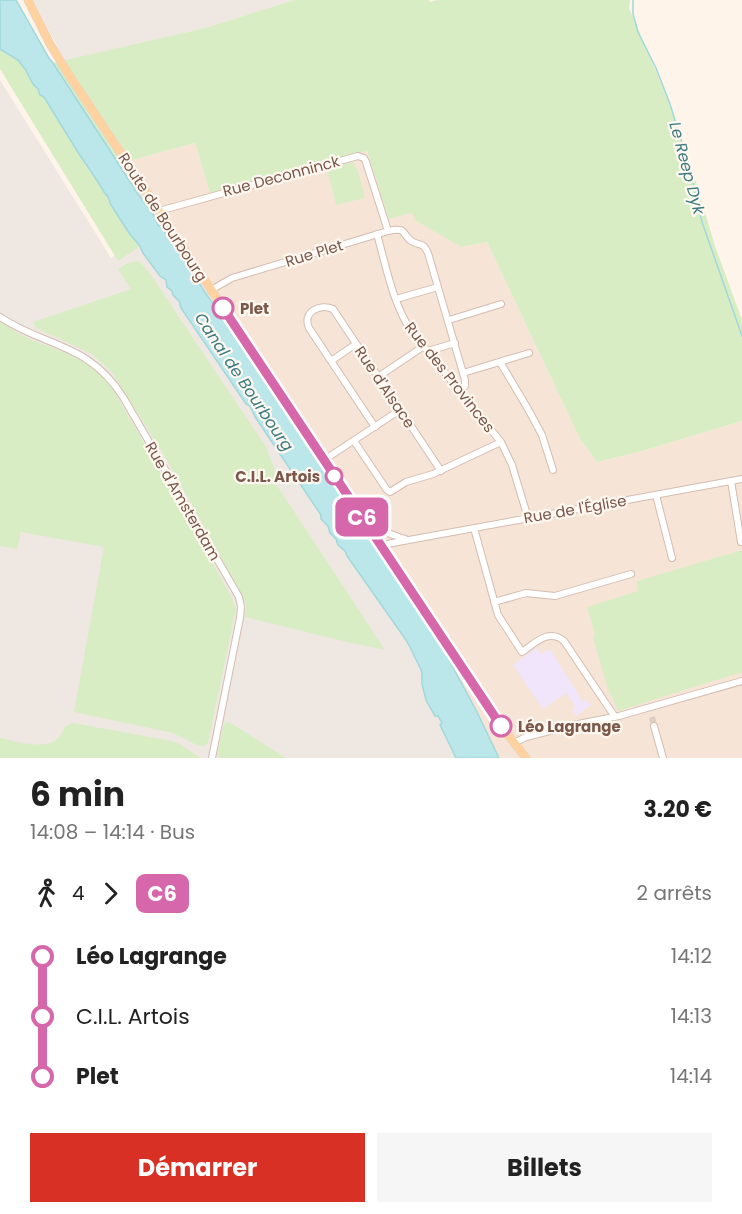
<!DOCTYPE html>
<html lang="fr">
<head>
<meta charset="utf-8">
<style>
	body { margin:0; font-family:Poppins,sans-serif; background:#f6f6f6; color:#222; height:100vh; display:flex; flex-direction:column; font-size:22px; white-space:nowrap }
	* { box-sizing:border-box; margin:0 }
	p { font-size:20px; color:#767676 }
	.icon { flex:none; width:33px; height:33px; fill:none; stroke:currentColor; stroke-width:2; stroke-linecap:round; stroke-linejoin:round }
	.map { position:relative; height:758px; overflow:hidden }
	.side { display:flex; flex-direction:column; background:#fff; flex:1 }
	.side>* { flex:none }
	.badge { padding:0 12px; border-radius:9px; font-size:21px; line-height:39px }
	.map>.badge { position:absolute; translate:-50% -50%; box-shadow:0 0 0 3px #fff }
	.legs { display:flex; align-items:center; gap:9px; height:66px; padding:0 30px; font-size:20px }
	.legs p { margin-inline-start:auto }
	.overview { display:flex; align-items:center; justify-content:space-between; height:102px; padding:0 30px }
	h1 { font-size:33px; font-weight:700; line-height:45px }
	.action { display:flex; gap:12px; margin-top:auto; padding:12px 30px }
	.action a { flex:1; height:69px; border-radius:0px; background:#d93025; color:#fff; font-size:24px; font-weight:700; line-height:69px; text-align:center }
	.action a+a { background:#f6f6f6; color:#222 }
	ul { padding:0 30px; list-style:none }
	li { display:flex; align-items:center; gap:21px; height:60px; font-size:22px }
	li i { display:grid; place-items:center; width:9px; height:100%; margin:0 8px; background:currentColor }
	li i::after { content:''; width:15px; height:15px; margin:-8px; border:4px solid; border-radius:50%; background:#fff }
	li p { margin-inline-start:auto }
	li:first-child i { background:linear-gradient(#0000 50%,currentColor 0) }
	li:last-child i { background:linear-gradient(currentColor 50%,#0000 0) }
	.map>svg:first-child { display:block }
	.residential { fill:#f6e5d6 }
	.industrial { fill:#efe7e2 }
	.education { fill:#f1e5fb }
	.green { fill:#d9edc5 }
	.water { fill:#bbe7ea; stroke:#a0d8dc; stroke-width:1.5 }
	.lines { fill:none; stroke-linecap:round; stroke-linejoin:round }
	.stream { stroke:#a0d8dc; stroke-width:1.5 }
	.minor-tunnel { stroke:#ddcdc1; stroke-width:6; stroke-dasharray:6 3; stroke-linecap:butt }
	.minor-casing { stroke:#d4bcb0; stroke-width:8 }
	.major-casing { stroke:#ddd3d0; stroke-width:9 }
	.minor { stroke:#fff; stroke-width:6 }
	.major { stroke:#ffd29f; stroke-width:8 }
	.line-1-casing { stroke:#fff; stroke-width:14 }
	.line-1 { stroke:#d767ab; stroke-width:9 }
	.stop-1-dot { fill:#fff; stroke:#d767ab; stroke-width:3 }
	.labels { text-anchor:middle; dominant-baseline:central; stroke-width:4.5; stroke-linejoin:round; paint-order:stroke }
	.street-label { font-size:15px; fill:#7b574a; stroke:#fff8f1 }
	.stop-label { font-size:15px; font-weight:bold; fill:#7b574a; stroke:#fff8f1; text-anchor:start }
	.water-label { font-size:16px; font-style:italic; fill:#3c7c81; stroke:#fff8f1 }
</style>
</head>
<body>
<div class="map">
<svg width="742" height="758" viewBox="0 0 742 758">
	<rect width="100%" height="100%" fill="#fef4e9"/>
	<path class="residential" d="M195,143l15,50 157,-42 22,67 23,-5 49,34 26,-5 93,197 17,23 42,-10 103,-31v337h-243l-22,-46 -34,-63 -238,-358 -42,-62 -5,-4 -5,-11 -35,-50z"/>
	<path class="industrial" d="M33,0h261l-89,28 -140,33z
		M0,80l111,178 25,-17 24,35 6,4 13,21 2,7 65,96 4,2 5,11 66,98v4l7,7 2,7 6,6 2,6 7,6 2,5 59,84 16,33v11l4,16 9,16h3l4,8 -2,1 16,33h-456z"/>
	<path class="education" d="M537,648l4,6 9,-5 33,53 4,-2 4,5 -15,11 -4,-6 4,-3 -10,-14 -23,16 -30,-44z"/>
	<path class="green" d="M294,0h135l1,2 7,-2h193l-1,8 36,84 31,90 19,64 27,74v101l-103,31 -42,10 -17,-23 -93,-197 -26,5 -46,-27 -3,-7 -23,6 -22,-68 -157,42 -15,-50 -77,21 -65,-101 152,-35z
		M0,49l14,7 7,7 12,21 11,13 43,71 11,14 6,10 4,5 3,8 18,28 11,13 -22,15 -118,-192z
		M353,162l5,9 7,27 -29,7 -9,-36z
		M139,261l10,11 117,175 8,20 2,17 109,166 -38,-8 -102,-25 1,-12 -3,-8 -79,-142 -51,-81 -21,-20 -56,-26 -3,-6 98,-33 -13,-20 10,-6z
		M0,321c10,8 21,14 32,19 22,9 45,15 63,30 11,9 19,22 26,33l110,193 5,13 -28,134 -4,3h-5l-26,-13 -99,-21 30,-165 -83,-15 -4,17 -17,-3z
		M742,550v122l-124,39 -11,-25 -14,-48 2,-5 -8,-26 51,-16 -1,-10z
		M229,722l57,36h-66l-3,-3 6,-28 2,-4z
		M73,723l99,18 6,2 23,15h-201v-20c15,3 45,13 58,0 3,-3 5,-8 8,-12z"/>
	<path class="water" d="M0,0h16l33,58 4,5 54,83 29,45 17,23 5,11 5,4 280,420 34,63 22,46h-43l-16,-33 2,-2 -4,-7h-3l-9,-16 -4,-16v-12l-11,-23 -5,-9 -59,-84 -2,-5 -7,-6 -2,-6 -6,-6 -2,-7 -7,-7v-4l-66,-98 -5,-11 -4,-2 -65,-96 -2,-7 -6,-6 -1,-4 -5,-4 -1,-7 -6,-4 -17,-23 -3,-7 -11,-13 -18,-28 -3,-8 -4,-5 -6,-10 -19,-28 -35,-57 -4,-2 -2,-6 -5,-5 -8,-15 -7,-9 -18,-11z"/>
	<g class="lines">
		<path class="stream" d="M633,0v14l5,18 18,36 14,36 18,58 14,60 40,114"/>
		<path class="minor-tunnel" d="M652,717l2,9"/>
		<defs>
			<path id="minor" d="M159,211l199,-55 6,2 2,4 22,69
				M377,234c9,32 16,71 35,98l89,110 11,23 16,53
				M211,290l21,-12 156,-47c21,-5 13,5 25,11 8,4 10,0 15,11l37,127v6l-5,6
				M396,299l42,-12
				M0,317c47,31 89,26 123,80l116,200 2,10 -1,11 -28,140
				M449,320l52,-16
				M428,351l27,-8
				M331,361l25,-17
				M500,362l28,47 14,26 11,35
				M463,373l66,-20
				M378,377l46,-31
				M375,427l-66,-99c-7,-16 11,-25 24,-19l108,162
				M354,441l33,49 3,2 16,-10 27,-8 68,-32
				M324,460l76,-50
				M731,481l10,61
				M656,495l16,63
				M474,528l24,87 24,37c13,-9 27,-24 42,-11l51,76
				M373,534c13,-5 20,2 32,5
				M381,547l6,-3 355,-65
				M494,602l32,-9 29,3 76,-22
				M654,726l9,32
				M514,743l12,-6 47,-12 46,-9 123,-35"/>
			<path id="major" d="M28,0l22,44 17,28 412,622 26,37 21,27"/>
		</defs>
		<use href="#minor" class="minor-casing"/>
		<use href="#major" class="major-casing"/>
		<use href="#minor" class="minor"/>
		<use href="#major" class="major"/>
	</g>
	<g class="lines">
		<defs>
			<path id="line-1" d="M223,308l278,418"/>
		</defs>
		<use href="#line-1" class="line-1-casing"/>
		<use href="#line-1" class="line-1"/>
	</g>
	<g class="stop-1-dot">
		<circle cx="223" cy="308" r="10"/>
		<circle cx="334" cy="476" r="8"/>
		<circle cx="501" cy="726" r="10"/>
	</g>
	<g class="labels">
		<g class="street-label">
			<text transform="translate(281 176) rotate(-15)">Rue Deconninck</text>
			<text transform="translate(163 217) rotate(57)">Route de Bourbourg</text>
			<text transform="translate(314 253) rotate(-17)">Rue Plet</text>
			<text transform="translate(450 377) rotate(52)">Rue des Provinces</text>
			<text transform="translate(385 387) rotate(56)">Rue d'Alsace</text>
			<text transform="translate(183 501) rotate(60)">Rue d'Amsterdam</text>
			<text transform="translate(575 509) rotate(-10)">Rue de l'Église</text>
		</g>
		<g class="stop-label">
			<text x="240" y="308">Plet</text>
			<text x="320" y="476" text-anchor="end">C.I.L. Artois</text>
			<text x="518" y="726">Léo Lagrange</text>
		</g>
		<g class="water-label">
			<text transform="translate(687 168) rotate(75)">Le Reep Dyk</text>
			<text transform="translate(244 382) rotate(56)">Canal de Bourbourg</text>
		</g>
	</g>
</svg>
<b class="badge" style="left:362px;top:517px;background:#d767ab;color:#fff">C6</b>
</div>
<section class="side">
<div class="overview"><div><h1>6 min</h1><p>14:08 – 14:14 · Bus</p></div><b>3.20 €</b></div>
<div class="legs"><svg class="icon" aria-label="walk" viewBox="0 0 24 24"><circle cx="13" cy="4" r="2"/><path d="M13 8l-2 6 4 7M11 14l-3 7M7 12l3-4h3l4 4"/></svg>4<svg class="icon" aria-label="forward" viewBox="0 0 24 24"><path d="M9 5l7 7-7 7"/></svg><b class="badge" style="background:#d767ab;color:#fff">C6</b><p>2 arrêts</p></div>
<ul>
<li><i style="color:#d767ab"></i><b>Léo Lagrange</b><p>14:12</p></li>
<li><i style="color:#d767ab"></i><span>C.I.L. Artois</span><p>14:13</p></li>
<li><i style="color:#d767ab"></i><b>Plet</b><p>14:14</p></li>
</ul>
<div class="action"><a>Démarrer</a><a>Billets</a></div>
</section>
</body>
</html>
